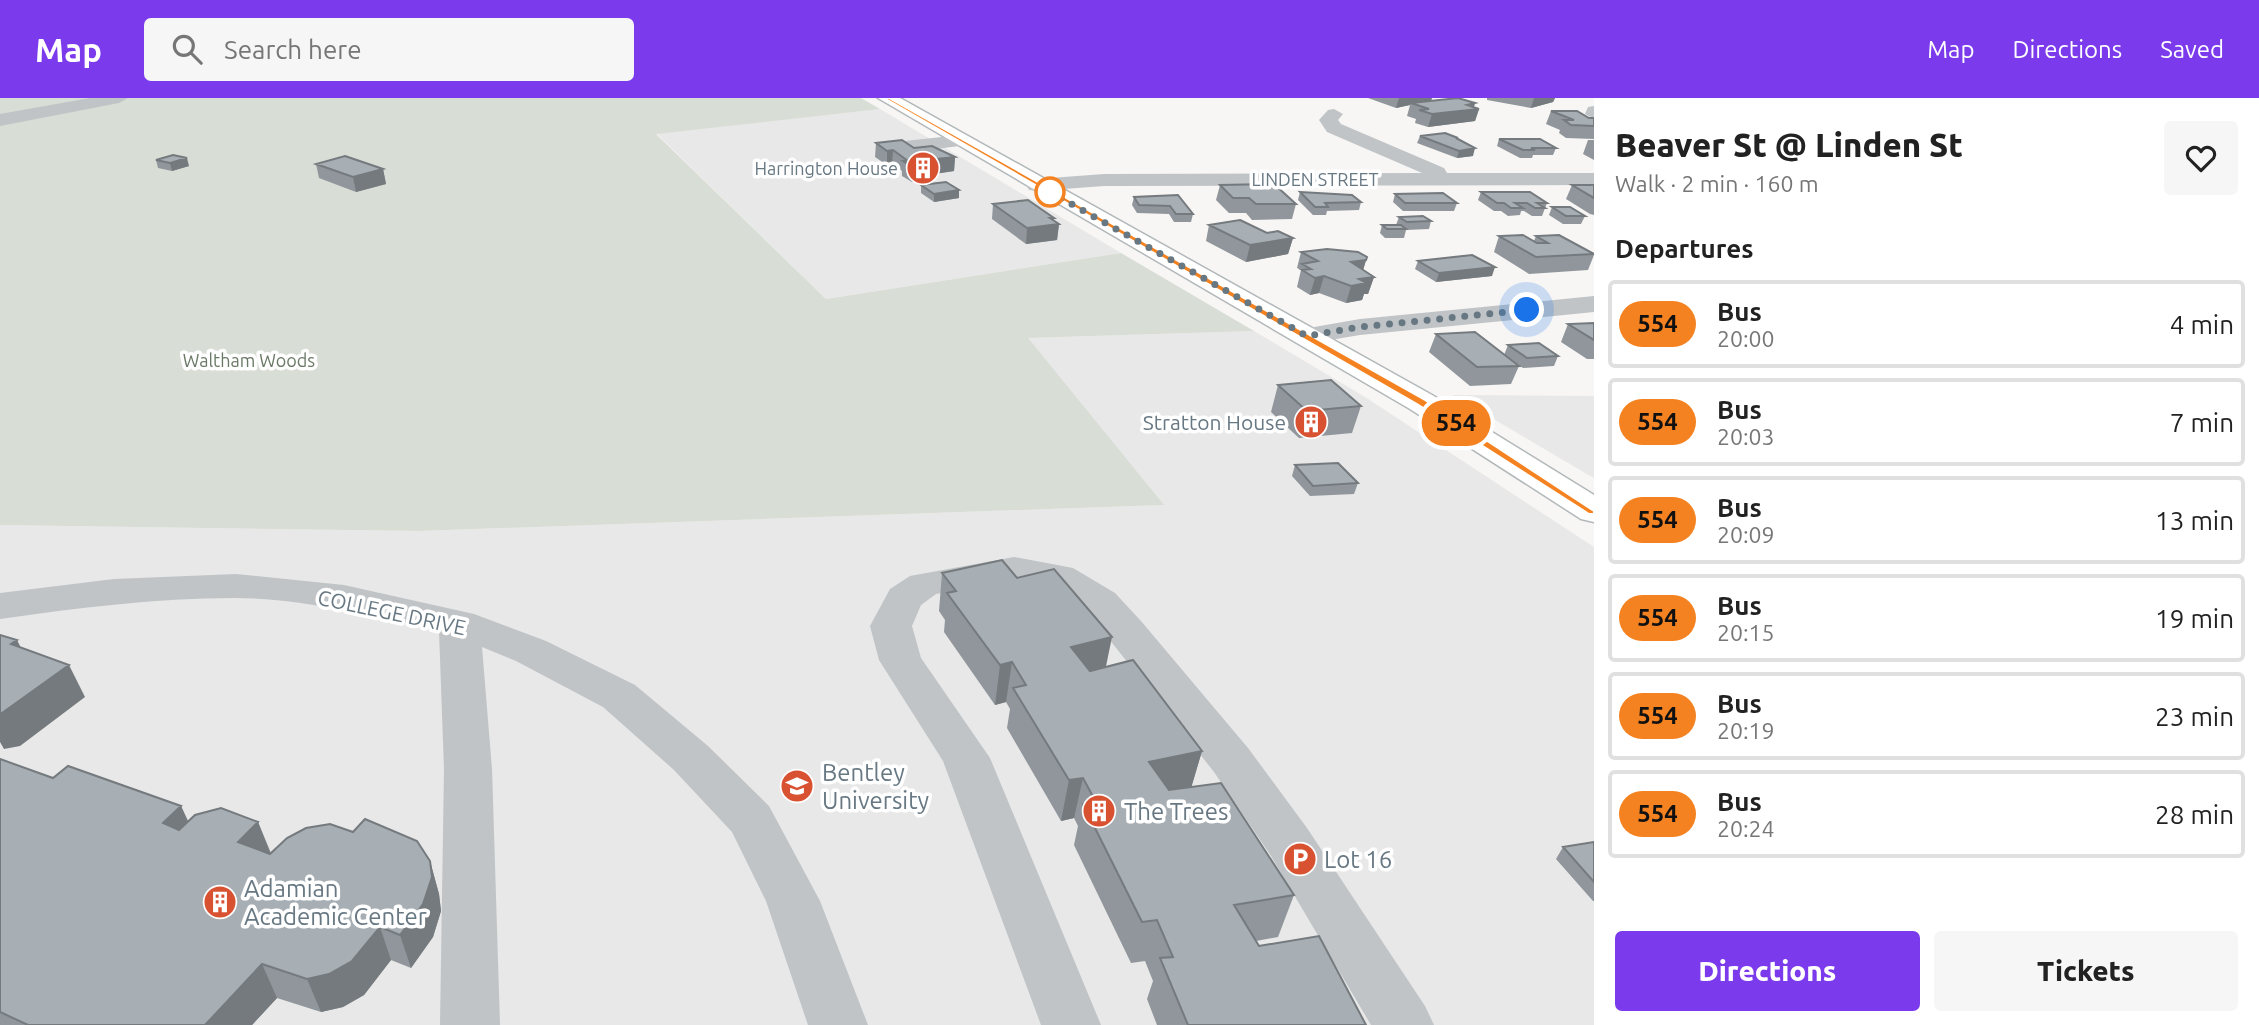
<!DOCTYPE html>
<html lang="en">
<head>
<meta charset="utf-8">
<style>
	body { margin:0; font-family:Ubuntu,sans-serif; background:#f6f6f6; color:#222; height:100vh; display:flex; flex-direction:column; font-size:26px; white-space:nowrap }
	* { box-sizing:border-box; margin:0 }
	p { font-size:23px; color:#767676 }
	.icon { flex:none; width:38px; height:38px; fill:none; stroke:currentColor; stroke-width:2; stroke-linecap:round; stroke-linejoin:round }
	.map { position:relative; flex:1; overflow:hidden }
	.drawer { display:flex; flex-direction:column; background:#fff; width:665px }
	.drawer>* { flex:none }
	.badge { padding:0 14px; border-radius:23px; font-size:24px; line-height:46px }
	.you { position:absolute; width:35px; height:35px; margin:-18px; border:5px solid #fff; border-radius:50%; background:#1a73e8; box-shadow:0 0 0 10px #1a73e833 }
	.map>.badge { position:absolute; translate:-50% -50%; box-shadow:0 0 0 4px #fff }
	h2 { padding:0 21px; font-size:26px; line-height:63px }
	.round { display:grid; place-items:center; flex:none; width:74px; height:74px; border-radius:7px; background:#f6f6f6 }
	.headline { display:flex; align-items:center; justify-content:space-between; height:119px; padding:0 21px }
	h1 { font-size:33px; font-weight:800; line-height:52px }
	.primary-button { display:flex; gap:14px; margin-top:auto; padding:14px 21px }
	.primary-button a { flex:1; height:80px; border-radius:7px; background:#7c3aed; color:#fff; font-size:28px; font-weight:800; line-height:80px; text-align:center }
	.primary-button a+a { background:#f6f6f6; color:#222 }
	ul { padding:0; list-style:none }
	li { display:flex; align-items:center; gap:21px; height:88px; margin:0 14px 10px; padding:0 7px; border:4px solid #e0e0e0; border-radius:7px }
	li div { flex:1 }
	li b { display:block; font-size:26px }
	li em { font-style:normal }
	li .badge { min-width:77px; font-weight:700; text-align:center }
	header { display:flex; align-items:center; gap:42px; box-sizing:border-box; height:98px; padding:0 35px; background:#7c3aed; color:#fff }
	header strong { font-size:33px }
	nav { display:flex; gap:38px; margin-inline-start:auto; font-size:24px }
	.search { width:490px; height:63px; background:#f6f6f6; display:flex; align-items:center; gap:18px; box-sizing:border-box; padding:0 24px; border-radius:7px; color:#767676; font-size:26px }
	main { display:flex; flex:1; min-height:0 }
	.map>svg:first-child { display:block }
	.built { fill:#e7e8e7 }
	.green { fill:#d8ddd5 }
	.lines { fill:none; stroke-linecap:round; stroke-linejoin:round }
	.major-casing { stroke:#b3b8bb; stroke-width:3 }
	.minor { fill:#c0c4c7; fill-rule:evenodd }
	.major { fill:#fff; fill-rule:evenodd }
	.wall { fill:#90969b }
	.shaded-wall { fill:#757a7e }
	.building { fill:#a7afb4; stroke:#757a7e; stroke-width:2 }
	.line { fill:#f58220; stroke:#fff; stroke-width:2 }
	.walk { stroke:#677883; stroke-width:7; stroke-dasharray:0 12.6 }
	.stop-dot { fill:#fff; stroke:#f58220; stroke-width:3.5 }
	.labels { text-anchor:middle; dominant-baseline:central; stroke-width:7; stroke-linejoin:round; paint-order:stroke }
	.far-poi-label { font-size:18px; fill:#677883; stroke:#fff; text-anchor:end }
	.far-street-label { font-size:18px; fill:#677883; stroke:#fff }
	.far-park-label { font-size:18px; fill:#6b7a66; stroke:#fff }
	.poi-label { font-size:21px; fill:#677883; stroke:#fff; text-anchor:end }
	.street-label { font-size:21px; fill:#677883; stroke:#fff }
	.near-poi-label { font-size:24px; fill:#677883; stroke:#fff; text-anchor:start }
</style>
</head>
<body>
<header>
<strong>Map</strong>
<div class="search"><svg class="icon" aria-label="search" viewBox="0 0 24 24"><circle cx="10" cy="10" r="6"/><path d="M15 15l6 6"/></svg>Search here</div>
<nav><a>Map</a><a>Directions</a><a>Saved</a></nav>
</header>
<main>
<div class="map">
<svg width="1594" height="927" viewBox="0 0 1594 927">
	<rect width="100%" height="100%" fill="#f7f6f4"/>
	<path class="built" d="M880,11l241,144 -295,46 -170,-166z
		M1254,233l111,66 229,150v478h-1594v-500l420,6 743,-26 -136,-167z
		M1453,297l141,1v82l-9,-5z"/>
	<path class="green" d="M0,0h861l19,11 -224,25 170,165 295,-46 133,78 -226,7 136,167 -744,26 -420,-6z"/>
	<g class="lines">
		<defs>
			<path id="major" d="M878,0h22l532,297 162,100v27l-13,-3 -171,-110z"/>
		</defs>
		<use href="#major" class="major-casing"/>
		<path class="minor" d="M90,0h38l-9,5 -119,23v-12z
			M1594,8v13l-9,-5 3,-7z
			M1334,11l9,5 -5,6 3,4 103,44 3,5h147v12l-490,1 -67,5 -8,-1 -3,-5 3,-5 8,-1 67,-5 318,-1 -95,-41 -8,-12 9,-10z
			M960,37l10,6 -3,4 -62,8 -10,-6 10,-6z
			M1594,198v16l-234,23 -53,9 -10,-2 -4,-6 4,-6 63,-11z
			M1014,459l59,11 42,25 26,28 107,127 59,80 118,178 9,19h-63l-100,-169 -57,-84 -127,-161 -39,-25 -34,-5 -78,13 -15,11 -9,21 9,32 69,100 111,267h-60l-98,-264 -64,-101 -9,-34 20,-37 20,-13z
			M236,476l108,11 130,29 72,27 89,44 73,61 61,60 51,95 48,124h-60l-42,-124 -34,-69 -58,-62 -71,-63 -87,-46 -34,-14 10,122 8,256h-60l4,-256 -5,-138c-66,-15 -137,-33 -205,-33 -79,0 -156,10 -234,21v-26l114,-14z"/>
		<use href="#major" class="major"/>
	</g>
	<path class="wall" d="M1368,0h64l-1,3 44,2 -1,4 5,2 -4,12 -47,6 -13,-4 1,-4 -9,-3 3,-11 -14,3z
		M1487,0h68l-2,4 -22,6 -44,-8z
		M1551,13l43,7v21l-28,-1 -7,-5 1,-3 -14,-6z
		M1420,38l38,3 15,17 -16,2 -40,-15z
		M1499,41l57,9 -3,7h-20l-1,3h-12l-23,-12z
		M1588,42h6v20l-11,-6z
		M876,45l38,5 41,9 -1,14 -20,3v6l-22,2 -10,-6v-5l-10,-7 -5,1 -12,-8z
		M156,62l33,6 -17,5 -14,-3z
		M316,66l67,5 3,15 -30,8 -37,-14z
		M921,87l38,5v8l-25,4 -13,-9z
		M1220,87l76,19 -4,15 -40,1 -6,-7h-17l-13,-13z
		M1572,87h22v30l-4,-1 -24,-15z
		M1300,94l61,10 -2,8 -32,1 -1,4h-13l-15,-15z
		M1481,94l66,11 -5,13h-10l-8,-5h-3l-1,4 -12,1 -7,-5h-7l-16,-11z
		M1395,96l62,9 -3,8h-51l-10,-9z
		M1178,97l15,19 -2,8h-17l-5,-8 -32,-1 -5,-8 2,-8z
		M993,106l61,16 5,4 -2,16 -31,4 -34,-25z
		M1552,109l33,9 -4,8h-18l-14,-9z
		M1399,119l32,4 -2,8 -23,1 -2,8h-19l-5,-5 2,-8h14z
		M1209,127l58,8 26,5 -5,16 -42,8 -40,-21z
		M1499,138l35,5 2,-5 58,18v1l-6,15 -59,4 -35,-22z
		M1301,154l66,5 -4,13 11,7 -6,17h-4l-2,6 -16,3 -27,-10 -9,2 -13,-8 4,-17 -4,-2z
		M1418,163l74,15 -56,6 -21,-13z
		M1594,225v36h-7l-26,-17 7,-18z
		M1436,236l83,32 -8,18 -41,2 -41,-34z
		M1508,247l50,11 -4,10 -31,2 -19,-13z
		M1278,287l83,21 -9,27 -53,5 -28,-26z
		M1295,367l63,18 -4,11 -44,2 -18,-20z
		M942,475l75,5 89,89 96,84 -11,36 103,108 -16,42 -22,4 3,5 107,79h-209l-10,-26 6,-18 -8,-20 -14,2 -57,-118 4,-19 -4,-8 -13,3 -54,-93 3,-19 -4,-7 -11,3 -51,-73 1,-12 -6,-9z
		M0,661l53,19 128,28 7,15 70,1 13,31 159,8 9,33 2,17 -8,26 -22,31 -20,-8 -27,35 -21,12 -22,5 -44,-14 -25,27h-252z
		M1594,744v59h-1l-37,-42 7,-12z"/>
	<path class="shaded-wall" d="M1399,0h33l-2,4 -19,1 -1,2 -14,3z
		M1534,0h21l-2,4 -22,6z
		M1475,5l-2,6h6l-4,12 -47,6 4,-13 35,-9z
		M1475,50l-2,8 -16,2 2,-7z
		M893,52l-1,14 -5,1v-14z
		M955,59l-1,14 -20,3v6l-22,2 1,-14 14,-8z
		M187,60l2,8 -17,5 -2,-8z
		M383,71l3,15 -30,8 -3,-15z
		M959,92v8l-25,4v-8z
		M1050,120h4l-1,7 6,-1 -2,16 -31,4 1,-16z
		M1293,140l-5,16 -42,8 4,-17z
		M1367,159l-6,20 -10,-15z
		M1495,169l-3,9 -56,6 3,-9z
		M1324,178l-5,17 -9,2 5,-17z
		M1374,179l-6,17h-4l-2,6 -16,3 5,-17 8,-7z
		M1112,539l-8,39 -40,10 7,-39z
		M17,542l16,32 -22,-28z
		M1012,564l-6,40 -11,3 5,-40z
		M69,567l16,32 -65,49 -16,3 -4,-7v-28z
		M1202,653l-12,41 -51,11 10,-41z
		M1083,680l-9,40 -13,3 8,-41z
		M181,708l15,33 -33,-16z
		M258,724l13,33 -33,-13z
		M430,763l9,33 2,17 -8,26 -22,31 -11,-33z
		M380,829l11,33 -27,35 -21,12 -22,5 -14,-33z
		M262,866l15,34 -25,27h-47z"/>
	<path class="building" d="M1458,0l17,5 -8,2 12,4 -47,5 -13,-4 10,-1 -18,-6z
		M1551,13h26l12,7h5v8l-23,-1 -7,-5h10z
		M1445,35l13,5h-2l19,10 -16,3 -39,-15z
		M1499,41h41l16,9h-25l4,2h-12z
		M902,42l12,8 18,-2 23,11 -28,3 8,5 -22,3 -10,-7h5l-15,-11 -6,1 -11,-8z
		M173,57l14,3 -17,5 -14,-3z
		M345,58l38,13 -30,8 -37,-13z
		M946,84l13,8 -25,4 -13,-9z
		M1274,86l22,20h-40l-7,-6h-16l-13,-13z
		M1572,87h22v13z
		M1300,94l52,3 9,7 -36,1 3,4h-13z
		M1481,94h49l17,11h-10l8,5h-10l-8,-5h-12l8,5h-12l-7,-5h-7z
		M1443,95l14,10h-52l-10,-9z
		M1178,97l15,19h-17l-6,-8 -31,-1 -5,-8z
		M1028,102l26,18h-4l9,6 -32,4 -34,-24z
		M1552,109h18l15,9h-19z
		M1423,118l8,5 -24,1 -8,-5z
		M1240,122l27,13 11,-2 15,7 -43,7 -41,-20z
		M1382,127h19l5,4h-19z
		M1523,137l14,8h11l-12,-7 23,-1 35,19 -58,3 -37,-21z
		M1327,151l31,3 9,5 -1,3 -15,2 23,15 -15,2 8,4 -16,3 -27,-10 -9,2 -13,-8 9,-1 -9,-5 16,-3 -17,-9z
		M1472,157l23,12 -56,6 -21,-12z
		M1594,225v17l-26,-16z
		M1475,234l44,34 -42,1 -41,-33z
		M1539,245l19,13 -31,2 -19,-13z
		M1331,282l30,26 -54,5 -29,-26z
		M1338,365l20,20 -45,3 -18,-21z
		M1002,462l15,18 37,-9 58,68 -41,10 19,24 43,-11 69,91 -53,11 20,28 52,-7 73,112 -60,10 25,41 60,-10 47,89h-178l-28,-67 13,-1 -16,-37 -15,2 -59,-118 13,-2 -13,-24 -14,2 -56,-92 13,-3 -14,-23 -12,3 -53,-72 9,-2 -14,-18z
		M0,537l17,5 -6,4 58,21 -67,48 -2,1z
		M0,661l53,19 15,-12 113,40 -18,17 16,7 16,-15 26,-7 37,14 -20,20 32,12 17,-16 19,-10 24,-4 23,8 12,-13 52,22 13,20 2,16 -9,27 -23,31 -20,-8 -28,34 -23,13 -22,5 -45,-15 -57,61h-177l-28,-13z
		M1594,744v40l-31,-35z"/>
	<path class="line" d="M884,0h5l536,302 169,111v3h-5l-172,-110z"/>
	<g class="lines">
		<path class="walk" d="M1050,94l257,144 53,-9 167,-17"/>
	</g>
	<defs>
		<symbol id="building-disc" viewBox="-11 -11 22 22"><circle r="9.5" fill="#d85232" stroke="#fff"/><path d="M-4-6H4V6H1V3H-1V6H-4ZM-2.5-4.3h1.7v1.8h-1.7ZM.8-4.3h1.7v1.8H.8ZM-2.5-1h1.7V.8h-1.7ZM.8-1h1.7V.8H.8Z" fill="#fff"/></symbol>
		<symbol id="university-disc" viewBox="-11 -11 22 22"><circle r="9.5" fill="#d85232" stroke="#fff"/><path d="M0-5L7-2L0 1L-7-2ZM-4 1L0 2.5L4 1V4Q0 6-4 4Z" fill="#fff"/></symbol>
		<symbol id="parking-disc" viewBox="-11 -11 22 22"><circle r="9.5" fill="#d85232" stroke="#fff"/><path d="M-3.5-5.5H1a3.5 3.5 0 0 1 0 7H-1V5.5H-3.5ZM-1-3.4V-.6H.8a1.4 1.4 0 0 0 0-2.8Z" fill="#fff"/></symbol>
	</defs>
	<g fill-rule="evenodd">
		<use href="#building-disc" x="904" y="51" width="38" height="38"/>
		<use href="#building-disc" x="1292" y="305" width="38" height="38"/>
		<use href="#university-disc" x="778" y="669" width="38" height="38"/>
		<use href="#building-disc" x="1080" y="694" width="38" height="38"/>
		<use href="#parking-disc" x="1281" y="742" width="38" height="38"/>
		<use href="#building-disc" x="201" y="785" width="38" height="38"/>
	</g>
	<circle class="stop-dot" cx="1050" cy="94" r="14"/>
	<g class="labels">
		<g class="far-poi-label">
			<text x="898" y="70">Harrington House</text>
		</g>
		<g class="far-street-label">
			<text x="1315" y="81">LINDEN STREET</text>
		</g>
		<g class="far-park-label">
			<text x="249" y="262">Waltham Woods</text>
		</g>
		<g class="poi-label">
			<text x="1286" y="324">Stratton House</text>
		</g>
		<g class="street-label">
			<text transform="translate(392 514) rotate(12)">COLLEGE DRIVE</text>
		</g>
		<g class="near-poi-label">
			<text x="822" y="674">Bentley<tspan x="822" dy="28">University</tspan></text>
			<text x="1124" y="713">The Trees</text>
			<text x="1324" y="761">Lot 16</text>
			<text x="244" y="790">Adamian<tspan x="244" dy="28">Academic Center</tspan></text>
		</g>
	</g>
</svg>
<div class="you" style="left:1527px;top:212px"></div>
<b class="badge" style="left:1456px;top:325px;background:#f58220;color:#111">554</b>
</div>
<section class="drawer">
<div class="headline"><div><h1>Beaver St @ Linden St</h1><p>Walk · 2 min · 160 m</p></div><a class="round"><svg class="icon" aria-label="heart" viewBox="0 0 24 24"><path d="M12 20l-8-8c-3-5 5-10 8-4 3-6 11-1 8 4z"/></svg></a></div>
<h2>Departures</h2>
<ul>
<li><span class="badge" style="background:#f58220;color:#111">554</span><div><b>Bus</b><p>20:00</p></div><em>4 min</em></li>
<li><span class="badge" style="background:#f58220;color:#111">554</span><div><b>Bus</b><p>20:03</p></div><em>7 min</em></li>
<li><span class="badge" style="background:#f58220;color:#111">554</span><div><b>Bus</b><p>20:09</p></div><em>13 min</em></li>
<li><span class="badge" style="background:#f58220;color:#111">554</span><div><b>Bus</b><p>20:15</p></div><em>19 min</em></li>
<li><span class="badge" style="background:#f58220;color:#111">554</span><div><b>Bus</b><p>20:19</p></div><em>23 min</em></li>
<li><span class="badge" style="background:#f58220;color:#111">554</span><div><b>Bus</b><p>20:24</p></div><em>28 min</em></li>
</ul>
<div class="primary-button"><a>Directions</a><a>Tickets</a></div>
</section>
</main>
</body>
</html>
